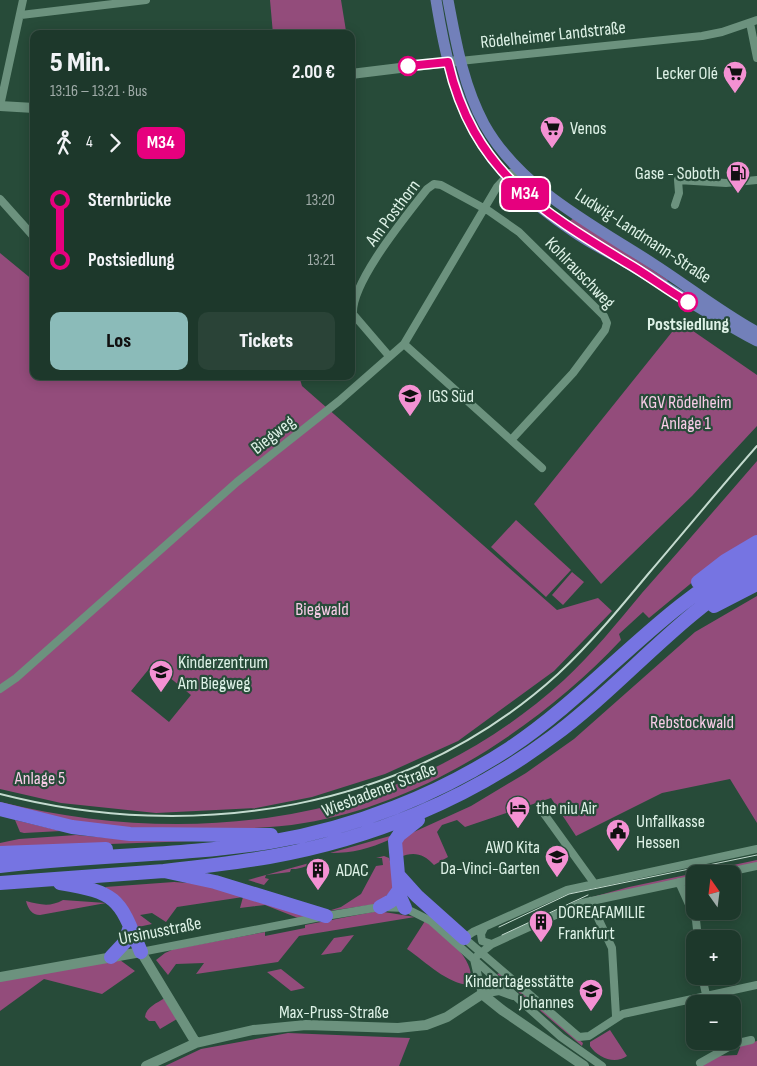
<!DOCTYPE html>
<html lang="de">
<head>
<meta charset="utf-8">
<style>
	body { margin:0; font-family:"Sofia Sans Condensed",sans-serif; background:#2a4337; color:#f1f3f6; height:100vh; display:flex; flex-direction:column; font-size:19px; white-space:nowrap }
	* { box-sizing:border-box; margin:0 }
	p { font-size:16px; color:#a0aca9 }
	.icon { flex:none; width:28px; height:28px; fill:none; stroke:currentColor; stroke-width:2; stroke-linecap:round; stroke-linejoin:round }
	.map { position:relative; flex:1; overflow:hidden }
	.panel { position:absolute; left:30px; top:30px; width:325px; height:350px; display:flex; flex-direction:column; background:#1d382b; border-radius:10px; box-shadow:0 2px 12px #0003,0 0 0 1px #3b5247 }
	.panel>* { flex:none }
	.badge { padding:0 10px; border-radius:8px; font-size:18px; line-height:32px }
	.needle { width:32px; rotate:346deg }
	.controls { position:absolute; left:686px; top:865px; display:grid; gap:10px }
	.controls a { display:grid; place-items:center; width:55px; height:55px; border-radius:10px; background:#1d382b; box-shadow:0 2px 12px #0003,0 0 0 1px #3b5247; font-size:25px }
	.map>.badge { position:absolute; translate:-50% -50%; box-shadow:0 0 0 2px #fff }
	.legs { display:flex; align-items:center; gap:8px; height:55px; padding:0 20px; font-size:16px }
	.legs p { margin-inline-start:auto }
	.headline { display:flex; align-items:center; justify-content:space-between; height:85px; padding:0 20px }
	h1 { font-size:28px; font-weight:800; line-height:38px }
	.action { display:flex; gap:10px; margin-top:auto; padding:10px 20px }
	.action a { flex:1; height:58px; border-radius:10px; background:#8bbbb9; color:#111; font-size:20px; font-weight:800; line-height:58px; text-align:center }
	.action a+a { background:#2a4337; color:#f1f3f6 }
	ul { padding:0 20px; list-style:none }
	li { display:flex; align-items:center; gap:18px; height:60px; font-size:19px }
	li i { display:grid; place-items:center; width:8px; height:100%; margin:0 6px; background:currentColor }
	li i::after { content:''; width:12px; height:12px; margin:-6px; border:4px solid; border-radius:50%; background:#1d382b }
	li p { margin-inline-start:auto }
	li:first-child i { background:linear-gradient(#0000 50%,currentColor 0) }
	li:last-child i { background:linear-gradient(currentColor 50%,#0000 0) }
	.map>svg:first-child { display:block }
	.green { fill:#934c7b; fill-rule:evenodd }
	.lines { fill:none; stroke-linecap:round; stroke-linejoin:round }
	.minor { stroke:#6c927e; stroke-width:8 }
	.secondary { stroke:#6c927e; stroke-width:10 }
	.primary { stroke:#7280ba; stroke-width:11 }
	.motorway { stroke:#7674e2; stroke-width:14 }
	.tram { stroke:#c4dbcf; stroke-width:1 }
	.rail { stroke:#c4dbcf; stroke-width:2 }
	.line-1-casing { stroke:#fff; stroke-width:11 }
	.line-1 { stroke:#e6007e; stroke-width:8 }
	.stop-1-dot { fill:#fff; stroke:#e6007e; stroke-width:2.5 }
	.labels { text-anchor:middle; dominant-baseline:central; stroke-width:4.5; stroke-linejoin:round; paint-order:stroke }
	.street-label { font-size:18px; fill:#def2e7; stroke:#274b39 }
	.poi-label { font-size:18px; fill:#def2e7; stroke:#274b39; text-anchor:start }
	.stop-label { font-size:18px; font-weight:bold; fill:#def2e7; stroke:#274b39 }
	.park-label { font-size:18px; fill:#f8cce7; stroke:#274b39 }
</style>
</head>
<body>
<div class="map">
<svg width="757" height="1066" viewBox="0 0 757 1066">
	<rect width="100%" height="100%" fill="#274b39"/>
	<path class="green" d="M270,0h71l5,31 -12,3h-61z
		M574,218l94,62 -2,3 -99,-60z
		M0,253l34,28v95h265l3,10 255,224 41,-12 14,13 -58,60 -96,70 -73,33 -73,23 -56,11 -100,5 -95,-10 -61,-14zM153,664l38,31 -22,27 -38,-31z
		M680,322l77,53v51l-65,70 -91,88 -67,-80z
		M757,461v76l-39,24 -69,57 -6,-6 -24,22 2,6c-81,86 -198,164 -317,183 -41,7 -83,6 -125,5 -23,0 -48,2 -72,0 -32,-3 -74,-16 -107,-23v-3c200,49 408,20 564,-122 29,-27 53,-57 78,-87 39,-44 77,-88 115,-132z
		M516,520l55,50 -25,27 -55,-50z
		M572,572l12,10 -21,23 -11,-10z
		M757,596v227l-27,-44 -68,14 -86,43 -25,-38 -86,29 -8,-7 -15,5 -5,7 11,25 -14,8c-10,-11 -20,-14 -34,-8l1,-16 4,-5 66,-30 55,-33 48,-34 121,-107z
		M15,820l46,11 -37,2 -4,-1z
		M76,835l56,5h88l-220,8v-5l19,-4z
		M390,836l1,3c-23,10 -37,14 -61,14z
		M384,856l5,2 4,13v18l-15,15 -57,8 -90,-31 97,30 13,-4 20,-13 15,-28 7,-1 -1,-7h-6z
		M757,860v3l-62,11v2l-121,26 55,-15z
		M313,862l6,1 1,3 -1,1c-13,-4 -17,3 -28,2l-1,3 -24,3 -1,3 4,1 -5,6 -16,-5z
		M174,882l29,2 108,32 -13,2 -33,-13 -25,3 3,-11 -66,10 -11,15 -14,-9 -12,2 12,9 -14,3 -16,-27 -17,-13z
		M63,900l43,3 -66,12c-8,0 -12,-6 -14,-14 15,4 24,6 37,-1z
		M378,911l37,6 -116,19 -21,26 -82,12 8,-11 -28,1 -8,11 -12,-15 9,-7 9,-4 91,-17v4l40,-8v-3z
		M425,921c18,12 53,39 45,64 -23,-1 -44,-23 -63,-36z
		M354,935l-13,17 -20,3 13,-17z
		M120,960l15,11 -33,23 -58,-15 -44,32v-30z
		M281,969l24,19 -14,3 -24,-19z
		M500,973l83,70 -1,3 -85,-72z
		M165,998l12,21 -17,10 -5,-8h-6l-4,-4c1,-10 12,-14 20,-19z
		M610,1030l17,26c-12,9 -29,2 -37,-10v-4z
		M288,1033l122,5 -11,28h-234l36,-17z
		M757,1041v25h-58l19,-10 19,-1 4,-10z"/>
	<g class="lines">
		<path class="minor" d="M21,15l125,-15
			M750,23l7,35
			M460,61l242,-25 20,-4 35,-12
			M0,106l23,-106
			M0,199l34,38
			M675,205l4,-12 -1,-13 48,3 31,-3
			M404,344l138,124
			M389,356l-36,-42c-2,-32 54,-99 74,-125l7,-5 7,1 48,26 30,21 85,84 3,7 -2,7 -32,43 -61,66
			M0,689l16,-11 221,-196 102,-81 65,-57 93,-157 13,-14 12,-1
			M542,811l52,72
			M719,874l38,-8
			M679,882l17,38 2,19
			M590,901l22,47 4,68
			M484,928l-3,6 1,7 10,3
			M464,938l115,99 10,-1 34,-22 134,-29
			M463,939l10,-7 94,-42 190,-41
			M141,952l185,-36 54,-9 25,1 26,13 130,116 41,29
			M477,956l15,-12 90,-41 113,-24
			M474,959l8,35 17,-3 14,5
			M702,976l6,28
			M700,1063l34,-19 17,-4"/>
		<path class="secondary" d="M351,74l106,-13
			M0,106l34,2
			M141,952l55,91
			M0,977l141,-25
			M146,1066l50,-23 57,-13 53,-5 92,3 28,-3 21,-8 35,-23 20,16 82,56"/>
		<path class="primary" d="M436,0c18,112 42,167 138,232 17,12 35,20 53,31 43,26 85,54 130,78
			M448,0c8,42 15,85 36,124 36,65 111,102 171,141 34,22 67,48 102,67"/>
		<path class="motorway" d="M698,582l27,-21 32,-19
			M714,606l43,-22
			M0,809l72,18 58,7 141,1
			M0,853l106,-4
			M0,866c90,-11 181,-10 270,-24 85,-14 168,-47 240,-94 87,-58 152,-145 247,-192
			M164,871c35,-4 70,-8 105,-14 102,-18 200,-58 283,-120 72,-53 127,-124 205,-168
			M399,876l18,20 47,42
			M0,883l164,-12 51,11 111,34
			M60,883c59,10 59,16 81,69
			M380,907l11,-6 8,-11
			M405,908l-5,-11 -5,-56 4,-6 19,-15
			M111,957l14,-15 5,-16"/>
		<path class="tram" d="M499,927l70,-33 188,-39
			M502,935l86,-40"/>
		<path class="rail" d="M0,794c194,50 407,17 558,-120 33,-31 62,-66 91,-101 36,-42 71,-85 108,-127"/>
	</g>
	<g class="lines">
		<defs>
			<path id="line-1" d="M408,66l40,-4c25,108 91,148 179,201 21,12 40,27 61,39"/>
		</defs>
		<use href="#line-1" class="line-1-casing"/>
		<use href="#line-1" class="line-1"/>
	</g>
	<defs>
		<symbol id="supermarket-pin" viewBox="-11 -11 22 30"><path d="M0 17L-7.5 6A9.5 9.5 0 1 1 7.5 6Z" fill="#f491d3" stroke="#274b39"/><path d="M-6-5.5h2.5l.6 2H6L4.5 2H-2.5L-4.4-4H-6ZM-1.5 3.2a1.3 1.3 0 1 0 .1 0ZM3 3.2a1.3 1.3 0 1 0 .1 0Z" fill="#111"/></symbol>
		<symbol id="fuel-pin" viewBox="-11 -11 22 30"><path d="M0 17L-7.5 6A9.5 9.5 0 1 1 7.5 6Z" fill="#f491d3" stroke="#274b39"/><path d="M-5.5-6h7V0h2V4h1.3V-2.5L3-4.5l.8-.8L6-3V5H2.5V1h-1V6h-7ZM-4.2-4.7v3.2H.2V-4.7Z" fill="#111"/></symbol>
		<symbol id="school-pin" viewBox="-11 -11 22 30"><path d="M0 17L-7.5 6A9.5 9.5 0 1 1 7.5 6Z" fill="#f491d3" stroke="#274b39"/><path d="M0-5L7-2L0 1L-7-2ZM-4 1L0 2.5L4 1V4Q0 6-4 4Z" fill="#111"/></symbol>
		<symbol id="hotel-pin" viewBox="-11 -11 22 30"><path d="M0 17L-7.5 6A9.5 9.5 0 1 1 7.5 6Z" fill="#f491d3" stroke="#274b39"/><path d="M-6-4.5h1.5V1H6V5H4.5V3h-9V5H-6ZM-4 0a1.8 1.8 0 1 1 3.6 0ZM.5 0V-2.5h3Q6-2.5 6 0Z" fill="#111"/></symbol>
		<symbol id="civic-pin" viewBox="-11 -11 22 30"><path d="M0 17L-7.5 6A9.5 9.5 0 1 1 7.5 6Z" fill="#f491d3" stroke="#274b39"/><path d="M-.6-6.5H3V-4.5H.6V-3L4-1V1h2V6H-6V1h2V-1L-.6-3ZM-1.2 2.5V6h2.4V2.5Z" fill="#111"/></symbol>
		<symbol id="building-pin" viewBox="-11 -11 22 30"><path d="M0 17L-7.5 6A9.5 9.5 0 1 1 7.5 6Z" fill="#f491d3" stroke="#274b39"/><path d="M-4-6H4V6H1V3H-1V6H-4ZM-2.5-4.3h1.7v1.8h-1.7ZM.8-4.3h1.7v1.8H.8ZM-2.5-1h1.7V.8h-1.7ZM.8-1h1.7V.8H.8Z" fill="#111"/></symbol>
	</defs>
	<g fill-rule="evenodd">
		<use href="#supermarket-pin" x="721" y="59" width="28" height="38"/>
		<use href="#supermarket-pin" x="538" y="114" width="28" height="38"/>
		<use href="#fuel-pin" x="724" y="159" width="28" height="38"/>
		<use href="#school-pin" x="396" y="382" width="28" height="38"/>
		<use href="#school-pin" x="147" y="658" width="28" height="38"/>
		<use href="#hotel-pin" x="504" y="794" width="28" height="38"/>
		<use href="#civic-pin" x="604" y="817" width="28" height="38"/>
		<use href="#school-pin" x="543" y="843" width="28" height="38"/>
		<use href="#building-pin" x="304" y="856" width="28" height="38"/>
		<use href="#building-pin" x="527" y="908" width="28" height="38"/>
		<use href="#school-pin" x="577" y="977" width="28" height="38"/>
	</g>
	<g class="stop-1-dot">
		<circle cx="408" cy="66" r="9"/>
		<circle cx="688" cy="302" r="9"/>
	</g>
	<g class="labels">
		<g class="street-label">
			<text transform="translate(553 35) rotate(-6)">Rödelheimer Landstraße</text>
			<text transform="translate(393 213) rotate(-53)">Am Posthorn</text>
			<text transform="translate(643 236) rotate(33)">Ludwig-Landmann-Straße</text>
			<text transform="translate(580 273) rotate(46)">Kohlrauschweg</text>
			<text transform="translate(273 435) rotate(-38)">Biegweg</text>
			<text transform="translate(379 790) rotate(-21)">Wiesbadener Straße</text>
			<text transform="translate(160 931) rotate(-11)">Ursinusstraße</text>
			<text x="334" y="1012">Max-Pruss-Straße</text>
		</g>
		<g class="poi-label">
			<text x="718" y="73" text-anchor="end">Lecker Olé</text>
			<text x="570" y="128">Venos</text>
			<text x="720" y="173" text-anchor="end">Gase - Soboth</text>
			<text x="428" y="396">IGS Süd</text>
			<text x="178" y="662">Kinderzentrum<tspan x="178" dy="21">Am Biegweg</tspan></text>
			<text x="536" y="808">the niu Air</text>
			<text x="636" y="821">Unfallkasse<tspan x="636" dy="21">Hessen</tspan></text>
			<text x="540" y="847" text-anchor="end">AWO Kita<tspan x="540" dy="21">Da-Vinci-Garten</tspan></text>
			<text x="336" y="870">ADAC</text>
			<text x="558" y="912">DOREAFAMILIE<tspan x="558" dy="21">Frankfurt</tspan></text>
			<text x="574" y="981" text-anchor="end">Kindertagesstätte<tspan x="574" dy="21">Johannes</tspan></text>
		</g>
		<g class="stop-label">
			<text x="688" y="324">Postsiedlung</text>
		</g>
		<g class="park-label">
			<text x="686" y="402">KGV Rödelheim<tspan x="686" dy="21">Anlage 1</tspan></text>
			<text x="322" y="609">Biegwald</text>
			<text x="692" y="722">Rebstockwald</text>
			<text x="40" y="778">Anlage 5</text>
		</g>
	</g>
</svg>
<div class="controls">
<a><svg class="needle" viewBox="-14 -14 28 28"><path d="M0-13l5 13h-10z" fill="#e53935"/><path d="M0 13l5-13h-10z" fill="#a0aca9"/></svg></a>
<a>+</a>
<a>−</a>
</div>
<b class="badge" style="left:525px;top:194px;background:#e6007e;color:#fff">M34</b>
<section class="panel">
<div class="headline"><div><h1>5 Min.</h1><p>13:16 – 13:21 · Bus</p></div><b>2.00 €</b></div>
<div class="legs"><svg class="icon" aria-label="walk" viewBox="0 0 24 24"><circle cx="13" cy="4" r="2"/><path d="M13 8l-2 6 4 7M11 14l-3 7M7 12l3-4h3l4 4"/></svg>4<svg class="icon" aria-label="forward" viewBox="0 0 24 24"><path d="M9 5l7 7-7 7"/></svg><b class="badge" style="background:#e6007e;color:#fff">M34</b></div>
<ul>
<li><i style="color:#e6007e"></i><b>Sternbrücke</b><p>13:20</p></li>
<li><i style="color:#e6007e"></i><b>Postsiedlung</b><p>13:21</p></li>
</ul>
<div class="action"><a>Los</a><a>Tickets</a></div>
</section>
</div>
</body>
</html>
